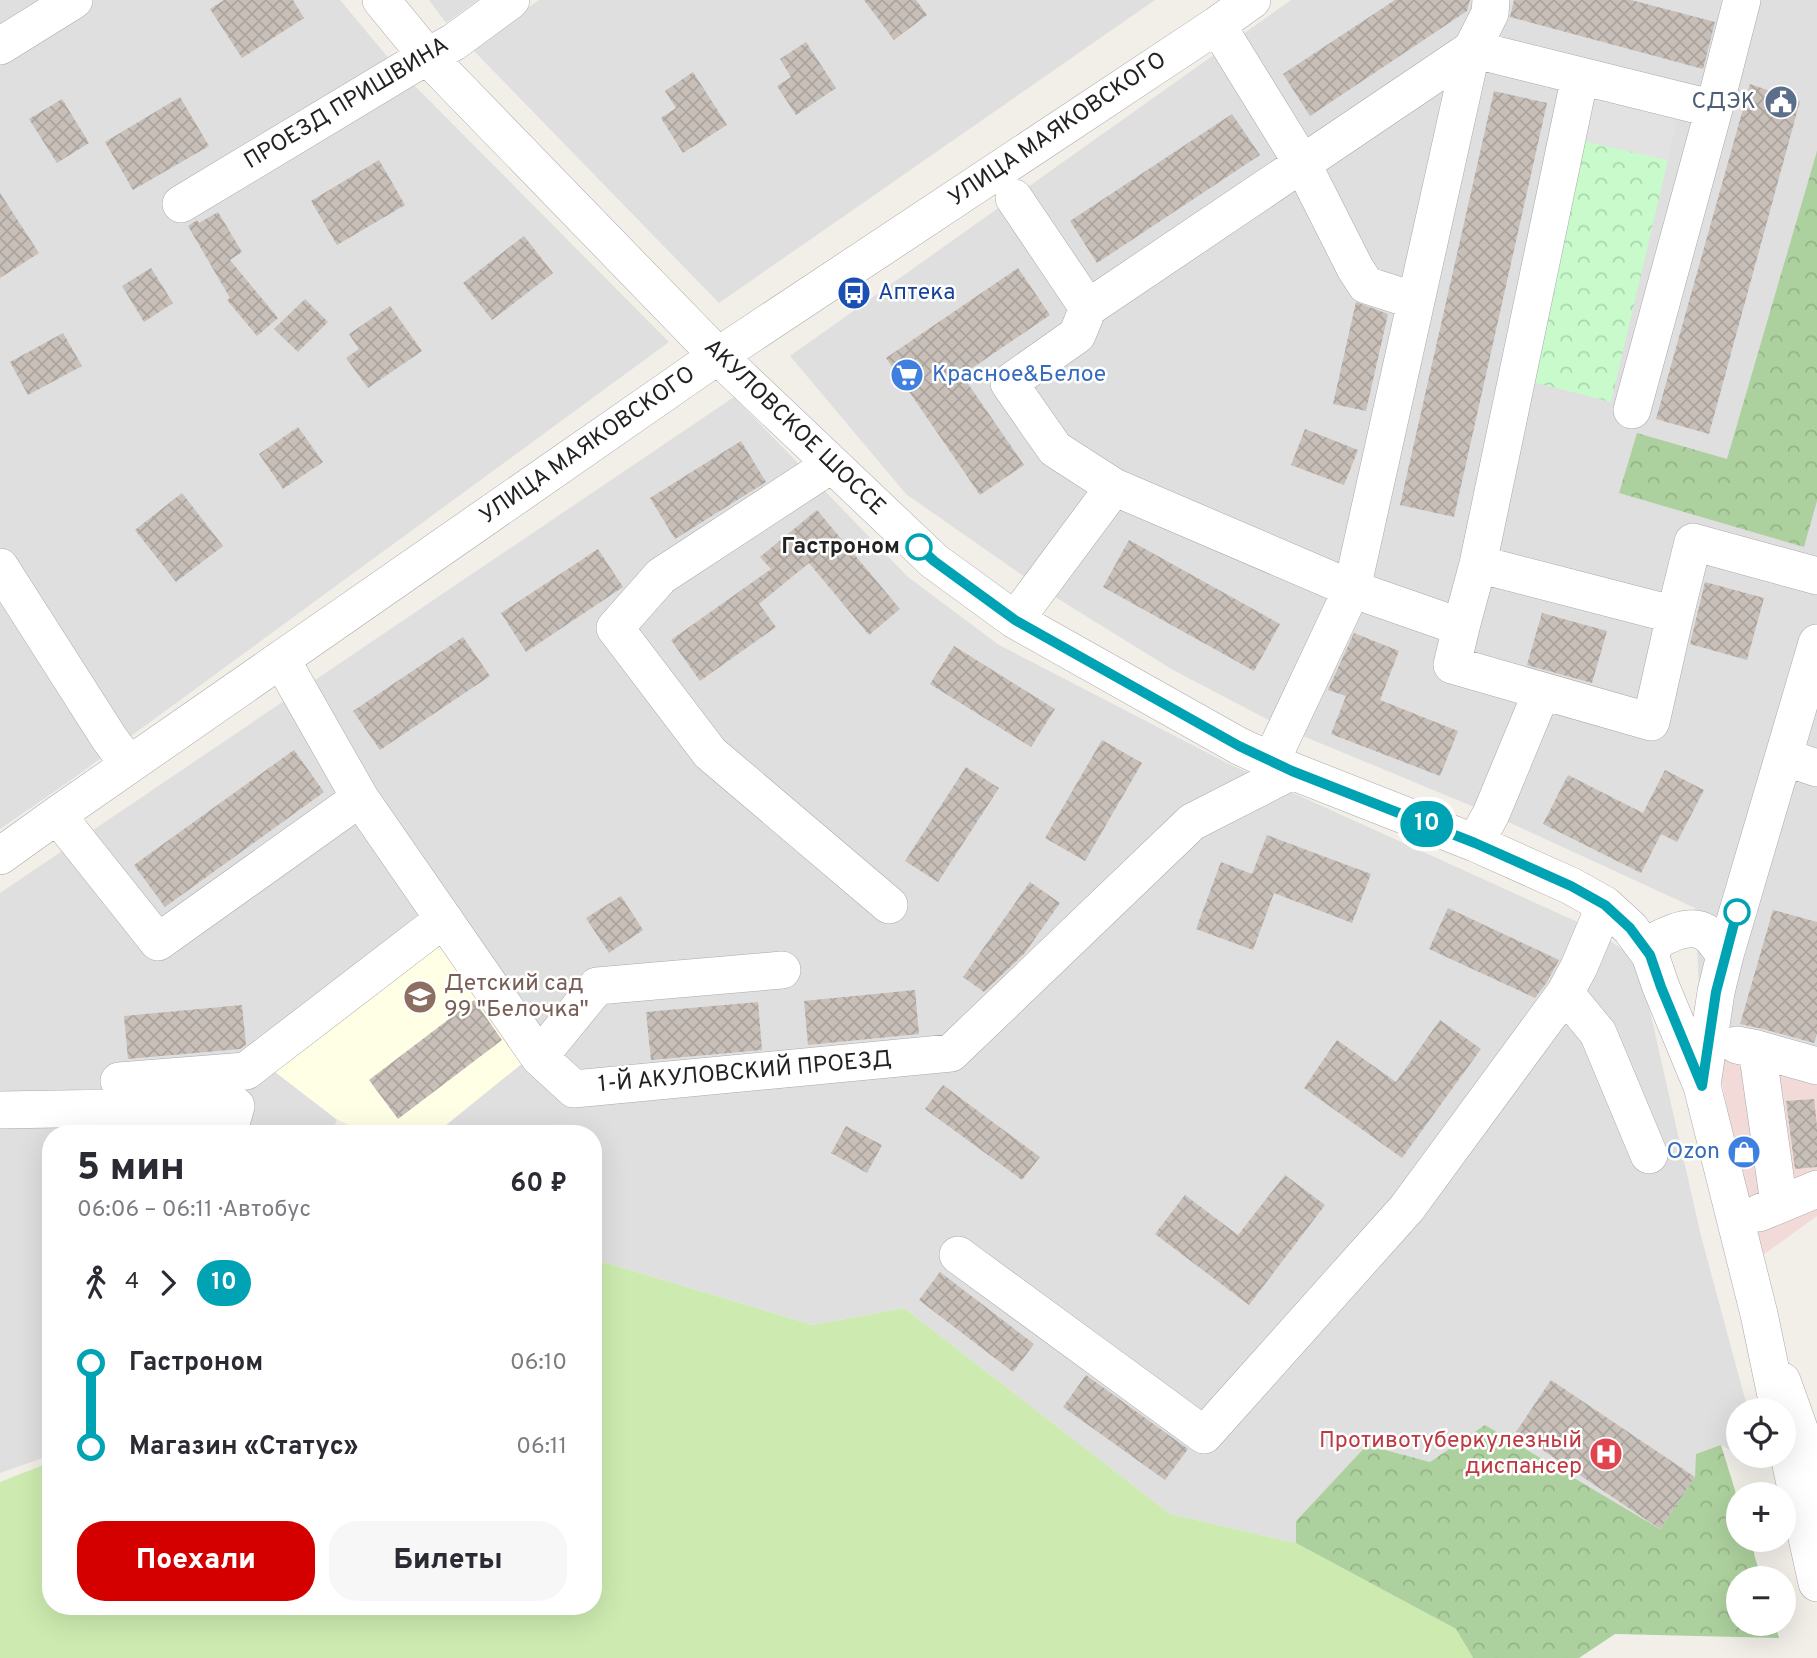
<!DOCTYPE html>
<html lang="ru">
<head>
<meta charset="utf-8">
<style>
	body { margin:0; font-family:Overpass,sans-serif; background:#f7f7f7; color:#2b2b33; height:100vh; display:flex; flex-direction:column; font-size:26px; white-space:nowrap }
	* { box-sizing:border-box; margin:0 }
	p { font-size:23px; color:#7c7c81 }
	.icon { flex:none; width:38px; height:38px; fill:none; stroke:currentColor; stroke-width:2; stroke-linecap:round; stroke-linejoin:round }
	.map { position:relative; flex:1; overflow:hidden }
	.side { position:absolute; left:42px; top:1125px; width:560px; height:490px; display:flex; flex-direction:column; background:#fff; border-radius:28px; box-shadow:0 7px 28px #0002 }
	.side>* { flex:none }
	.badge { padding:0 14px; border-radius:23px; font-size:24px; line-height:46px }
	.buttons { position:absolute; left:1726px; top:1398px; display:grid; gap:14px }
	.buttons a { display:grid; place-items:center; width:70px; height:70px; border-radius:50%; background:#fff; box-shadow:0 7px 28px #0002; font-size:35px }
	.map>.badge { position:absolute; translate:-50% -50%; box-shadow:0 0 0 4px #fff }
	.legs { display:flex; align-items:center; gap:10px; height:77px; padding:0 35px; font-size:23px }
	.legs p { margin-inline-start:auto }
	.headline { display:flex; align-items:center; justify-content:space-between; height:119px; padding:0 35px }
	h1 { font-size:38px; font-weight:800; line-height:52px }
	.primary-button { display:flex; gap:14px; margin-top:auto; padding:14px 35px }
	.primary-button a { flex:1; height:80px; border-radius:28px; background:#d40000; color:#fff; font-size:28px; font-weight:800; line-height:80px; text-align:center }
	.primary-button a+a { background:#f7f7f7; color:#2b2b33 }
	ul { padding:0 35px; list-style:none }
	li { display:flex; align-items:center; gap:24px; height:84px; font-size:26px }
	li i { display:grid; place-items:center; width:10px; height:100%; margin:0 9px; background:currentColor }
	li i::after { content:''; width:18px; height:18px; margin:-9px; border:5px solid; border-radius:50%; background:#fff }
	li p { margin-inline-start:auto }
	li:first-child i { background:linear-gradient(#0000 50%,currentColor 0) }
	li:last-child i { background:linear-gradient(currentColor 50%,#0000 0) }
	.map>svg:first-child { display:block }
	.residential { fill:#e0dfdf }
	.commercial { fill:#f2dad9 }
	.education { fill:#ffffe5 }
	.grass { fill:#cdebb0 }
	.forest { fill:url(#forest-crowns) }
	.park { fill:url(#park-crowns) }
	.parking { fill:#e2e2e2 }
	.building { fill:url(#building-cross-hatch) }
	.lines { fill:none; stroke-linecap:round; stroke-linejoin:round }
	.minor-casing { stroke:#a9a9a9; stroke-width:38 }
	.minor { stroke:#fff; stroke-width:37 }
	.line-1-casing { stroke:#fff; stroke-width:16 }
	.line-1 { stroke:#00a3b4; stroke-width:10 }
	.stop-1-dot { fill:#fff; stroke:#00a3b4; stroke-width:3.5 }
	.labels { text-anchor:middle; dominant-baseline:central; stroke-width:5; stroke-linejoin:round; paint-order:stroke }
	.service-label { font-size:23px; fill:#4e5e75; stroke:#fff; text-anchor:end }
	.street-label { font-size:23px; fill:#222; stroke:#fff }
	.transit-label { font-size:23px; fill:#164399; stroke:#fff; text-anchor:start }
	.shop-label { font-size:23px; fill:#366cbe; stroke:#fff; text-anchor:start }
	.stop-label { font-size:23px; font-weight:bold; fill:#222; stroke:#fff; text-anchor:end }
	.education-label { font-size:23px; fill:#785e54; stroke:#fff; text-anchor:start }
	.health-label { font-size:23px; fill:#be3a42; stroke:#fff; text-anchor:end }
</style>
</head>
<body>
<div class="map">
<svg width="1817" height="1658" viewBox="0 0 1817 1658">
	<defs>
		<pattern id="forest-crowns" width="20" height="18" patternUnits="userSpaceOnUse" patternTransform="scale(1.75)"><rect width="20" height="18" fill="#add19e"/><path d="M2 6a3 3 0 1 1 6 0M12 15a3 3 0 1 1 6 0" fill="none" stroke="#95b388"/></pattern>
		<pattern id="park-crowns" width="20" height="18" patternUnits="userSpaceOnUse" patternTransform="scale(1.75)"><rect width="20" height="18" fill="#c8facc"/><path d="M2 6a3 3 0 1 1 6 0M12 15a3 3 0 1 1 6 0" fill="none" stroke="#acd6af"/></pattern>
		<pattern id="building-cross-hatch" width="8" height="8" patternUnits="userSpaceOnUse" patternTransform="scale(1.75)"><rect width="8" height="8" fill="#c7bfb8"/><path d="M0 0l8 8M0 8l8-8" fill="none" stroke="#aba49e"/></pattern>
	</defs>
	<rect width="100%" height="100%" fill="#f2efe9"/>
	<path class="residential" d="M0,0h340l56,67 273,275 -602,441 -67,46z
		M429,0h49l-32,23z
		M539,0h616l-436,303 -248,-255z
		M1291,0h526v1064l-116,-35 -6,-121 -204,-94 -205,-85 -113,-59 -134,-83 -133,-93 -116,-138z
		M734,397l174,180 91,68 228,118 364,165 34,23 17,25 59,260 47,174h-10v44l-17,-9 -26,32 -35,52 -175,-103 -55,36 -63,-17 -71,76v22l-126,-29 -266,-206 -91,17 -220,-66v-125h-225l-31,-15 -5,15h-281v321l-51,18v-580z"/>
	<path class="commercial" d="M1716,1051l101,30v135l-61,44z"/>
	<path class="education" d="M438,937l91,121 -94,76h-67l-32,-15 -70,-54z"/>
	<path class="grass" d="M593,1259l220,66 91,-17 266,206 126,29 160,86 17,29h-1473v-176l51,-20v144h542z"/>
	<path class="forest" d="M1817,151v350l-13,46 -185,-54 18,-60 90,26z
		M1485,1425l175,104 35,-52 1,-23 25,-9 17,55v40h12l11,38h-23v46h37l4,14 -164,-4 -36,24h-106l-17,-29 -160,-86v-22l71,-76 63,17z"/>
	<path class="park" d="M1567,137l101,23 -57,242 -94,-24z"/>
	<path class="parking" d="M1580,76l101,25 -13,59 -101,-23z"/>
	<path class="building" d="M224,0h69l11,18 -62,40 -32,-49z
		M864,0h52l11,15 -33,25z
		M1395,0h75l-3,11 -157,105 -27,-42z
		M1514,0h117l84,22 -12,47 -193,-52z
		M806,42l30,46 -40,27 -19,-29 14,-9 -11,-18z
		M693,72l34,53 -44,28 -22,-35 15,-10 -11,-17z
		M1750,84l50,17 -91,333 -53,-15z
		M1494,91l53,12 -93,414 -54,-12z
		M180,97l29,49 -76,44 -28,-48z
		M62,99l27,44 -32,20 -28,-44z
		M1232,114l28,41 -163,108 -27,-42z
		M379,160l26,45 -68,40 -26,-44z
		M0,193l39,60 -39,25z
		M218,212l24,40 -12,8 48,58 -21,18 -30,-36 3,-2 -42,-72 9,-6 2,3z
		M524,236l29,37 -61,47 -29,-37z
		M151,268l22,35 -29,19 -22,-36z
		M1018,268l32,47 -88,60 62,90 -44,30 -94,-137z
		M305,299l23,23 -30,30 -24,-23z
		M1356,302l32,12 -22,97 -33,-7z
		M390,306l32,45 -54,37 -22,-30 13,-9 -10,-15z
		M63,333l19,33 -54,29 -18,-33z
		M298,427l25,35 -40,27 -24,-35z
		M1305,429l53,21 -14,35 -53,-20z
		M741,441l25,41 -91,57 -25,-41z
		M182,493l41,53 -47,36 -41,-52z
		M817,510l83,99 -31,26 -60,-72 -50,41 17,23 -76,54 -29,-41 100,-71 -11,-12z
		M1129,540l151,84 -26,47 -151,-84z
		M598,549l25,38 -97,65 -25,-39z
		M1705,582l59,16 -17,62 -57,-16z
		M1542,613l65,18 -15,52 -65,-18z
		M1354,633l45,18 -19,49 78,31 -18,45 -109,-42 15,-38 -18,-6z
		M463,637l27,39 -110,74 -27,-39z
		M954,646l101,63 -24,38 -101,-63z
		M1102,740l40,23 -57,98 -40,-23z
		M294,750l30,42 -159,115 -31,-42z
		M966,767l33,21 -61,94 -33,-21z
		M1665,770l39,20 -27,52 -16,-8 -20,39 -98,-49 25,-49 75,38z
		M1267,835l104,39 -19,49 -78,-30 -21,57 -57,-21 25,-67 31,12z
		M1030,882l30,21 -36,51 -40,38 -21,-15z
		M621,896l22,34 -34,23 -23,-35z
		M1448,908l111,52 -12,22 -12,16 -106,-49z
		M1773,910l44,12v112l-3,9 -51,-14 -23,-5z
		M915,990l4,44 -111,11 -4,-44z
		M474,1000l28,40 -104,79 -29,-39z
		M758,1002l4,48 -111,10 -5,-48z
		M242,1005l4,40 -6,4 -112,10 -4,-43z
		M1440,1020l41,29 -79,109 -98,-70 33,-48 59,42z
		M943,1085l97,72 -18,23 -97,-71z
		M1814,1099l3,27v41l-22,2 -9,-68z
		M846,1126l36,19 -15,28 -36,-20z
		M1285,1175l40,30 -76,100 -94,-71 30,-39 53,40z
		M940,1272l94,72 -21,28 -94,-72z
		M1086,1375l102,74 -23,31 -102,-73z
		M1551,1380l144,97 -35,52 -144,-97z"/>
	<g class="lines">
		<defs>
			<path id="minor" d="M381,0l46,56 291,300 216,205 81,59 224,126 53,25 183,72 96,43 34,19 25,23 20,27 11,32 41,99 57,228 20,96
				M1217,25l85,138 53,105 11,17 50,16
				M0,46l74,-46
				M1580,76l-102,488 197,51 18,-73 124,34
				M1014,198l74,110 384,-259 242,60 28,-109
				M181,204l231,-139 42,-23 57,-42
				M1088,308l-11,27 -68,48 46,66 59,38 238,102 109,38 17,-63
				M1632,410l82,-301
				M832,464l-171,112 -46,52 95,125 179,152
				M0,567l109,171 20,27
				M1015,620l99,-133
				M1461,627l-9,38 199,57 24,-107
				M281,659l79,139 179,259 35,32 377,-36 241,-231 100,-51
				M1784,757l33,11
				M1271,761l81,-172 120,-540 18,-36 1,-13
				M57,815l101,127 202,-144
				M1475,843l16,-29 51,-123
				M0,856l57,-41 643,-447 517,-343 35,-25
				M1605,905l-26,62 -14,26 33,40 51,122
				M1650,955l7,-15c16,-8 39,-19 54,-3 5,5 9,12 14,18
				M1737,1045l20,4 60,17
				M1757,1049l22,155
				M539,1057l58,-71 185,-16
				M119,1081l127,-10 198,-152
				M1702,1085l14,-93 9,-37 92,-312
				M0,1110l236,-4 -8,28
				M1759,1213l58,-24
				M958,1255l246,180 203,-227 158,-215
				M1782,1381l35,98
				M1787,1447l30,136"/>
		</defs>
		<use href="#minor" class="minor-casing"/>
		<use href="#minor" class="minor"/>
	</g>
	<g class="lines">
		<defs>
			<path id="line-1" d="M919,547l15,14 81,59 224,126 53,25 183,72 96,43 34,19 25,23 20,27 11,32 41,99 14,-94 21,-80"/>
		</defs>
		<use href="#line-1" class="line-1-casing"/>
		<use href="#line-1" class="line-1"/>
	</g>
	<defs>
		<symbol id="civic-disc" viewBox="-11 -11 22 22"><circle r="9.5" fill="#5c6f8a" stroke="#fff"/><path d="M-.6-6.5H3V-4.5H.6V-3L4-1V1h2V6H-6V1h2V-1L-.6-3ZM-1.2 2.5V6h2.4V2.5Z" fill="#fff"/></symbol>
		<symbol id="bus-disc" viewBox="-11 -11 22 22"><circle r="9.5" fill="#1a4fb4" stroke="#fff"/><path d="M-5-6H5V4H4V6H2V4H-2V6H-4V4H-5ZM-3.5-4V0h7V-4ZM-3.5 1.2v1.5H-2V1.2ZM2 1.2v1.5H3.5V1.2Z" fill="#fff"/></symbol>
		<symbol id="supermarket-disc" viewBox="-11 -11 22 22"><circle r="9.5" fill="#3f7fe0" stroke="#fff"/><path d="M-6-5.5h2.5l.6 2H6L4.5 2H-2.5L-4.4-4H-6ZM-1.5 3.2a1.3 1.3 0 1 0 .1 0ZM3 3.2a1.3 1.3 0 1 0 .1 0Z" fill="#fff"/></symbol>
		<symbol id="school-disc" viewBox="-11 -11 22 22"><circle r="9.5" fill="#8d6e63" stroke="#fff"/><path d="M0-5L7-2L0 1L-7-2ZM-4 1L0 2.5L4 1V4Q0 6-4 4Z" fill="#fff"/></symbol>
		<symbol id="shop-disc" viewBox="-11 -11 22 22"><circle r="9.5" fill="#3f7fe0" stroke="#fff"/><path d="M-5-2.5h2.3a2.7 3.5 0 0 1 5.4 0H5L5.5 6h-11ZM-1.5-2.5h3a1.5 2.3 0 0 0-3 0Z" fill="#fff"/></symbol>
		<symbol id="hospital-disc" viewBox="-11 -11 22 22"><circle r="9.5" fill="#e0444e" stroke="#fff"/><path d="M-5-5h3v3.5h4V-5h3V5h-3V1.5h-4V5h-3Z" fill="#fff"/></symbol>
	</defs>
	<g fill-rule="evenodd">
		<use href="#civic-disc" x="1762" y="83" width="38" height="38"/>
		<use href="#bus-disc" x="835" y="274" width="38" height="38"/>
		<use href="#supermarket-disc" x="888" y="356" width="38" height="38"/>
		<use href="#school-disc" x="401" y="978" width="38" height="38"/>
		<use href="#shop-disc" x="1725" y="1133" width="38" height="38"/>
		<use href="#hospital-disc" x="1587" y="1435" width="38" height="38"/>
	</g>
	<g class="stop-1-dot">
		<circle cx="919" cy="547" r="12"/>
		<circle cx="1737" cy="912" r="12"/>
	</g>
	<g class="labels">
		<g class="service-label">
			<text x="1756" y="102">СДЭК</text>
		</g>
		<g class="street-label">
			<text transform="translate(347 104) rotate(-31)">ПРОЕЗД ПРИШВИНА</text>
			<text transform="translate(1058 130) rotate(-34)">УЛИЦА МАЯКОВСКОГО</text>
			<text transform="translate(794 428) rotate(44)">АКУЛОВСКОЕ ШОССЕ</text>
			<text transform="translate(588 446) rotate(-35)">УЛИЦА МАЯКОВСКОГО</text>
			<text transform="translate(745 1073) rotate(-5)">1-Й АКУЛОВСКИЙ ПРОЕЗД</text>
		</g>
		<g class="transit-label">
			<text x="878" y="293">Аптека</text>
		</g>
		<g class="shop-label">
			<text x="932" y="375">Красное&amp;Белое</text>
			<text x="1720" y="1152" text-anchor="end">Ozon</text>
		</g>
		<g class="stop-label">
			<text x="900" y="547">Гастроном</text>
		</g>
		<g class="education-label">
			<text x="444" y="984">Детский сад<tspan x="444" dy="26">99 "Белочка"</tspan></text>
		</g>
		<g class="health-label">
			<text x="1582" y="1441">Противотуберкулезный<tspan x="1582" dy="26">диспансер</tspan></text>
		</g>
	</g>
</svg>
<div class="buttons">
<a><svg class="icon" aria-label="locate" viewBox="0 0 24 24"><circle cx="12" cy="12" r="6"/><path d="M12 2v4M12 18v4M2 12h4M18 12h4"/></svg></a>
<a>+</a>
<a>−</a>
</div>
<b class="badge" style="left:1427px;top:824px;background:#00a3b4;color:#fff">10</b>
<section class="side">
<div class="headline"><div><h1>5 мин</h1><p>06:06 – 06:11 · Автобус</p></div><b>60 ₽</b></div>
<div class="legs"><svg class="icon" aria-label="walk" viewBox="0 0 24 24"><circle cx="13" cy="4" r="2"/><path d="M13 8l-2 6 4 7M11 14l-3 7M7 12l3-4h3l4 4"/></svg>4<svg class="icon" aria-label="forward" viewBox="0 0 24 24"><path d="M9 5l7 7-7 7"/></svg><b class="badge" style="background:#00a3b4;color:#fff">10</b></div>
<ul>
<li><i style="color:#00a3b4"></i><b>Гастроном</b><p>06:10</p></li>
<li><i style="color:#00a3b4"></i><b>Магазин «Статус»</b><p>06:11</p></li>
</ul>
<div class="primary-button"><a>Поехали</a><a>Билеты</a></div>
</section>
</div>
</body>
</html>
